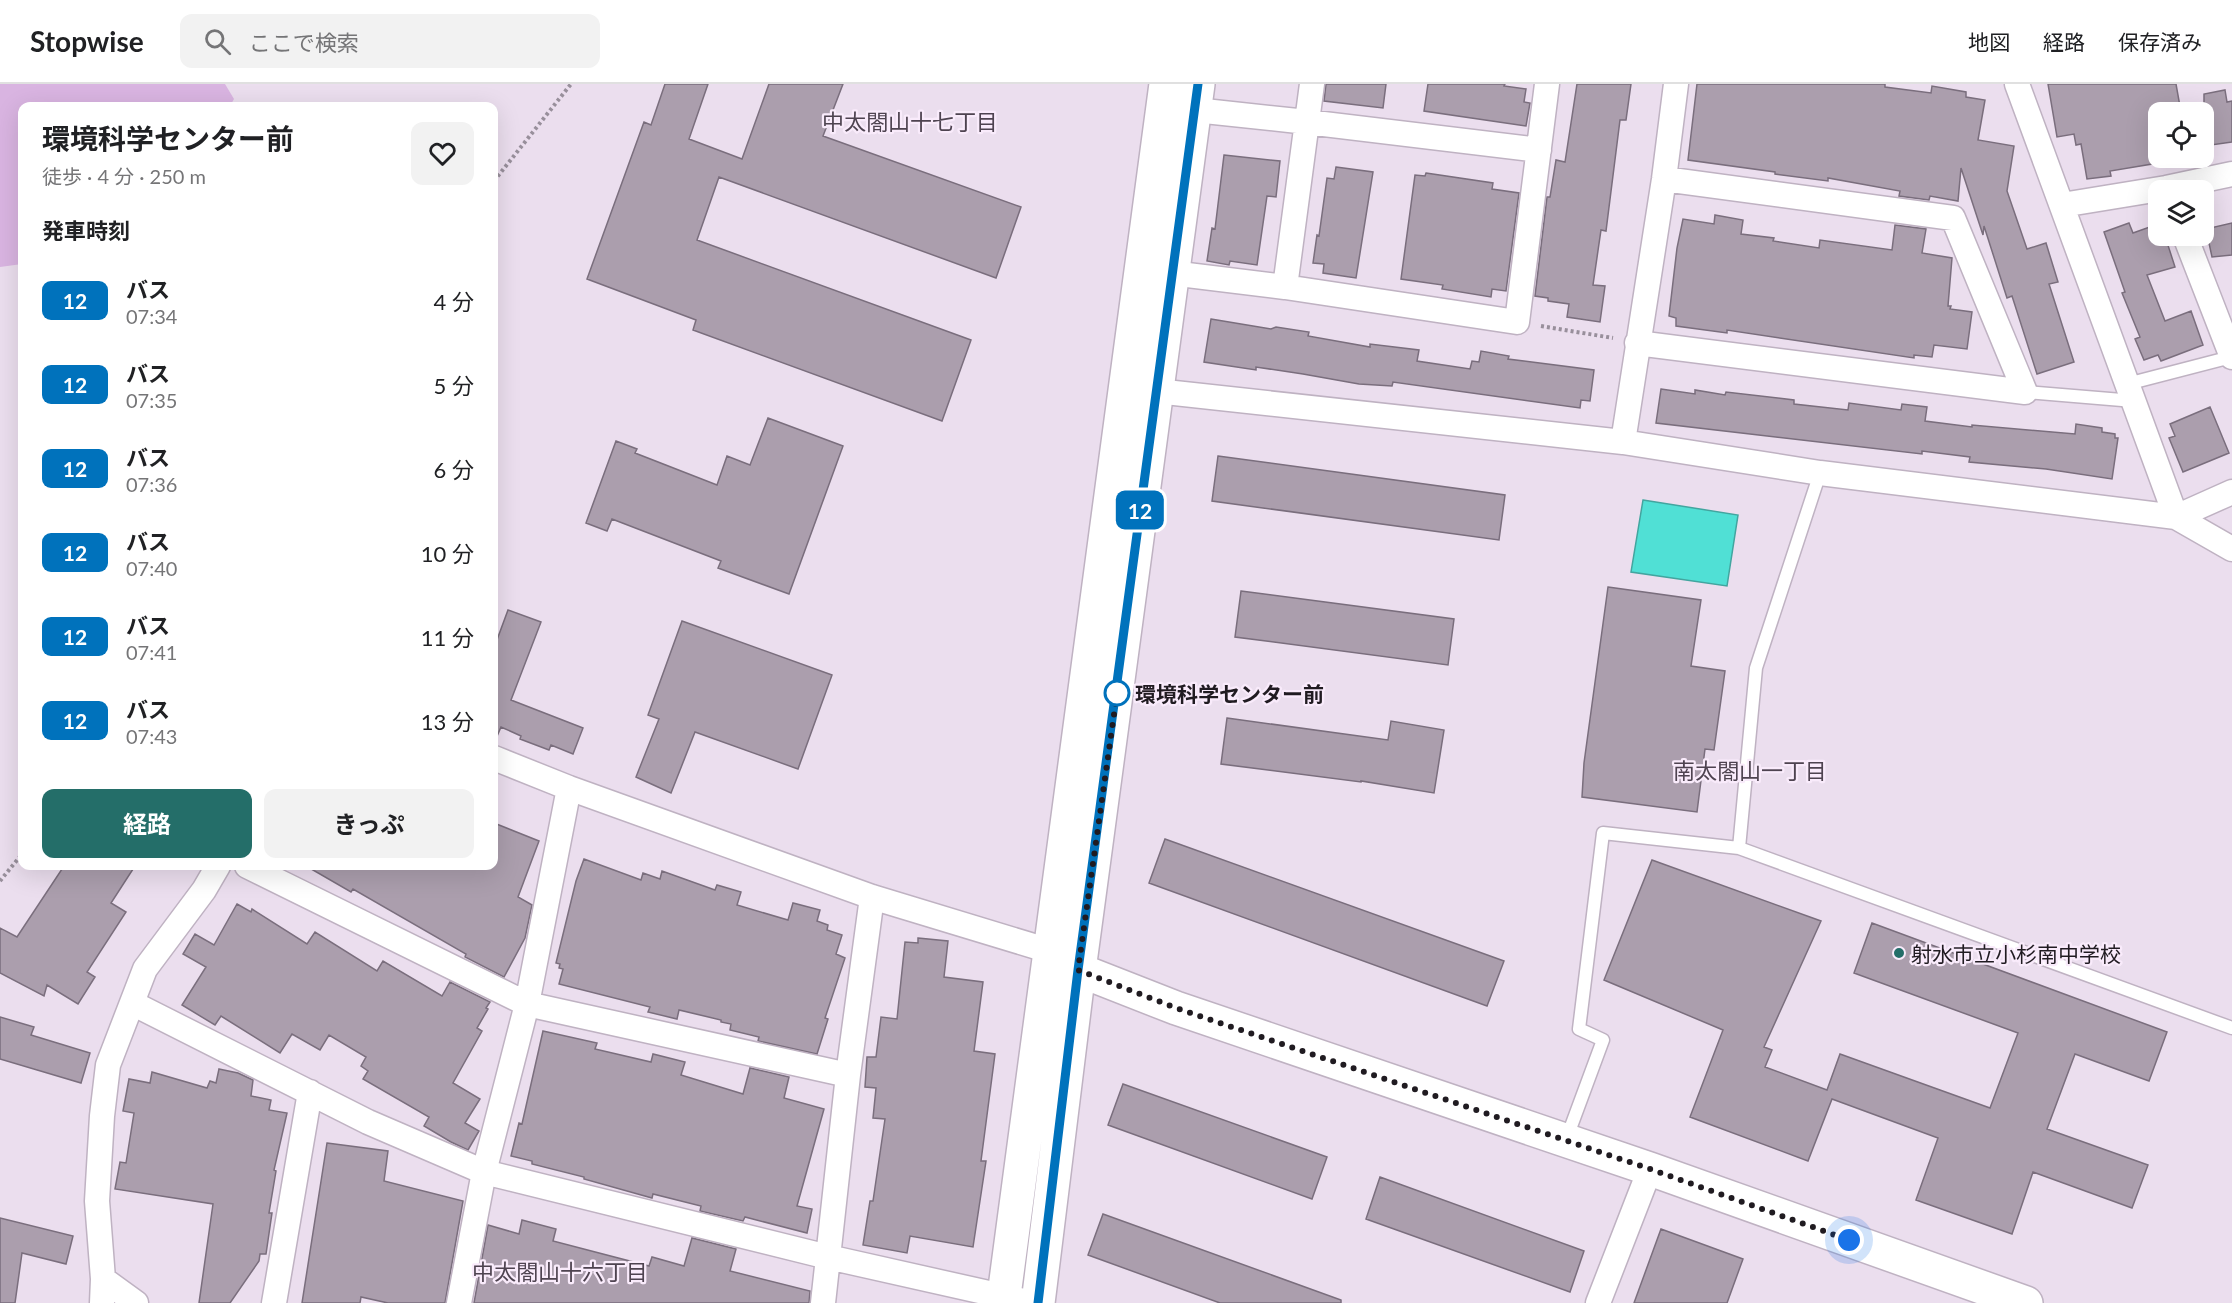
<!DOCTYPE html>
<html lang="ja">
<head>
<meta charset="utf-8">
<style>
	body { margin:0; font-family:Lato,"Noto Sans JP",sans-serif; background:#f2f2f2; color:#202124; height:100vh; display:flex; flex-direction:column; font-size:22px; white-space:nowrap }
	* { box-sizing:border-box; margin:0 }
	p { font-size:20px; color:#757577 }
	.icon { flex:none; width:33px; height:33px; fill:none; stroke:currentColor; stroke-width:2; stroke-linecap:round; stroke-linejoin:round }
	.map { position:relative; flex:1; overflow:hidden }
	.details { position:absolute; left:18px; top:18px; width:480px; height:768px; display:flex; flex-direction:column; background:#fff; border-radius:12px; box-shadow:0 6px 24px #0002 }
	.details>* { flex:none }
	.badge { padding:0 12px; border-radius:9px; font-size:21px; line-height:39px }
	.fabs { position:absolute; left:2148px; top:18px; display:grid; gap:12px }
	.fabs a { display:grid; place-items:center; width:66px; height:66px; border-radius:12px; background:#fff; box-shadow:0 6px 24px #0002; font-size:30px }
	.you { position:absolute; width:30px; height:30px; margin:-15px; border:4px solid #fff; border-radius:50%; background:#1a73e8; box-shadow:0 0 0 9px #1a73e833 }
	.map>.badge { position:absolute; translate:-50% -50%; box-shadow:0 0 0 3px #fff }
	h2 { padding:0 24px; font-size:22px; line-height:54px }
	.round { display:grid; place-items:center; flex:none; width:63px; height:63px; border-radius:12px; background:#f2f2f2 }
	.overview { display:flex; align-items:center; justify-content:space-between; height:102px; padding:0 24px }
	h1 { font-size:28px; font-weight:700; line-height:45px }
	.cta { display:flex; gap:12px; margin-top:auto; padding:12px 24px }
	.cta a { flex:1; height:69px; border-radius:12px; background:#246e69; color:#fff; font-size:24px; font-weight:700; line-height:69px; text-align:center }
	.cta a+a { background:#f2f2f2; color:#202124 }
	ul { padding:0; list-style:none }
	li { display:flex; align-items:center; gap:18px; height:84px; padding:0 24px }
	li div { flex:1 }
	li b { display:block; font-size:22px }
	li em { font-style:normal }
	li .badge { min-width:66px; font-weight:700; text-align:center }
	header { display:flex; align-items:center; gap:36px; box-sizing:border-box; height:84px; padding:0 30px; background:#fff; border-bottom:2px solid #e0e0e0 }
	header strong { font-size:28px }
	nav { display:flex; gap:33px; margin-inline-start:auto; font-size:21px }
	.search { width:420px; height:54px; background:#f2f2f2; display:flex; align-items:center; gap:15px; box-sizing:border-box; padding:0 21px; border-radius:12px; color:#757577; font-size:22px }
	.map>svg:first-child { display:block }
	.green { fill:#d9b4e1 }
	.water { fill:#50e0d5; stroke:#42a59f; stroke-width:1.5 }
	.building { fill:#ab9ead; stroke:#7a6e7d; stroke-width:1.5 }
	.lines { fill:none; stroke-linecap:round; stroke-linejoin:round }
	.lane-casing { stroke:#bfb2c2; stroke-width:15 }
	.street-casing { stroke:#bfb2c2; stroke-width:27 }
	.secondary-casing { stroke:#bfb2c2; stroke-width:36 }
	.path { stroke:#988f9b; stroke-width:4; stroke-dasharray:3 3; stroke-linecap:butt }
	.lane { stroke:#fff; stroke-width:12 }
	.street { stroke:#fff; stroke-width:24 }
	.secondary { stroke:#fff; stroke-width:33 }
	.line-casing { stroke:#fff; stroke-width:14 }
	.line { stroke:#0072bc; stroke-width:9 }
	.walk { stroke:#201b21; stroke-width:6; stroke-dasharray:0 10.8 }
	.stop-dot { fill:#fff; stroke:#0072bc; stroke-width:3 }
	.poi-dot { fill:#246e69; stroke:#f9ebfb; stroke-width:2 }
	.labels { text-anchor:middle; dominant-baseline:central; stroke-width:4.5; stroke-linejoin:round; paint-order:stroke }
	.stop-label { font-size:21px; font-weight:bold; fill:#201b21; stroke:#f9ebfb; text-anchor:start }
	.poi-label { font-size:21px; fill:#201b21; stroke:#f9ebfb; text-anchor:start }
	.neighbourhood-label { font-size:22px; fill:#4e4350; stroke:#f9ebfb }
</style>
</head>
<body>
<header>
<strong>Stopwise</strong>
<div class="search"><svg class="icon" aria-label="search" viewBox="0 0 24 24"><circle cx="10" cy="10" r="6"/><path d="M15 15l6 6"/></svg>ここで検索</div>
<nav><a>地図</a><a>経路</a><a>保存済み</a></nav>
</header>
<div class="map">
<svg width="2232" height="1219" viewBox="0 0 2232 1219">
	<rect width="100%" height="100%" fill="#ebdeee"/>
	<path class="green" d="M0,0h225l9,15 -4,7h-208v158l-22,3z"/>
	<path class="water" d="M1643,416l95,15 -11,71 -96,-14z"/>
	<path class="building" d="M665,0h43l-19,55 53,20 27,-75h74l-20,52 198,71 -25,71 -277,-101 -22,63 274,100 -29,81 -249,-91 3,-10 -109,-41 57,-157 7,3z
		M1326,0h60l-3,24 -59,-7z
		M1428,0h77l-1,2 22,3 -2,13 6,1 -4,23 -102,-15z
		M1577,0h54l-5,36h-6l-14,111 -5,-1 -8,55 12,1 -5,36 -33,-5 2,-13 -21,-3v-3l-13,-2 12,-99h3l6,-37 9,2z
		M1697,0h188v3l46,6 1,-7 34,6v5l19,3 -7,40 36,6 -7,45 20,58 19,-6 12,39 -9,2 25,78 -37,12 -25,-78 -5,2 -23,-72 -1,9 -22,-67 -3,33 -28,-5 -1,4 -30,-4 1,-5 -72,-13v3l-53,-7v-2l-87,-12z
		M2048,0h128l5,28h-23v51l-48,8 1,5 -24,3 -6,-35 -5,1 -2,-11 -17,3z
		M2225,6l2,12 5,-1v41l-28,4v-52z
		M1224,71l56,6 -4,36 -9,-1 -10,69 -27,-4 -1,4 -22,-4 5,-33 3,1z
		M1336,83l37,5 -17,106 -33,-5 1,-9 -11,-1 4,-28 2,1 8,-58 7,1z
		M1426,89l67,10 -1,6 27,4 -13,98 -14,-2 -1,8 -49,-8 1,-4 -42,-6 14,-104 10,1z
		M1715,131l28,5 -2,14 33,4 -1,3 46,7 1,-8 72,10 3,-25 31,4 -4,24 30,5 -4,48h3l-1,3 22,3 -5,37 -33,-4 -2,12 -18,-2v3l-187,-28v3l-51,-7v-8l-7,-2 8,-68 6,-29 31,5z
		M2129,139l4,10 25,-9v12h7l10,31 -28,8 18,46 26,-10 12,34 -42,16 -3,-6 -14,5 -9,-21 5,-2 -18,-44 3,-1 -21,-60z
		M2232,139v32l-20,2 -6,-28z
		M1211,235l60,10 5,-2 33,5 -1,4 62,11v-3l49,6 -2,11 53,8 2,-8 7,1 2,-11 28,5 -1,3 86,11 -4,31 -9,-1 -1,8 -187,-26 -1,4 -33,-2 -56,-10 -47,-7v3l-52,-8z
		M1661,305l34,5v-4l30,5 1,-3 68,8v4l54,6 1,-7 52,7 1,-6 25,3 -2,14 47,6v-2l103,9 1,-10 26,4v4l13,2v4h3l-6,41 -66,-10 -77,-7 1,-5 -48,-6v3l-266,-31z
		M2210,323l19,46 -46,19 -14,-34 6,-2 -5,-12z
		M768,334l75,28 -54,148 -71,-26 3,-7 -109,-42 -5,12 -21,-8 30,-82 21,8 -2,4 82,32 10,-29 23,9z
		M1218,372l287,39 -6,45 -287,-39z
		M1608,503l93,13 -10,66 34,5 -11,79 -9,-1 -8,63 -115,-15 2,-34z
		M1241,507l213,28 -6,46 -213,-28z
		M508,526l33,12 -30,78 72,28 -10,26 -22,-9 -2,5 -29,-11 1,-3 -20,-9 -6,14 -1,-1v-92z
		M682,537l150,54 -34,94 -103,-37 -24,61 -35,-16 23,-58 -11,-4z
		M1227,634l161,22 3,-19 53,9 -10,63 -73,-12v1l-140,-18z
		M494,739l45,18 -21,56 14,8 -7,33 -21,39 -39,-20 1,-3 -113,-65 -2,3 -45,-26h188z
		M1165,755l339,122 -17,45 -338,-123z
		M584,775l57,21 2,-7 17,6 2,-8 53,19 2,-5 24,7 -4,13 51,15 5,-17 27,7 -3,11 11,4 -1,5 15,5 -6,19 9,4 -20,60 3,1 -11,35 -59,-13 1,-4 -29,-7 1,-6 -10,-2v-2l-42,-10 -2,9 -29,-7 2,-5 -91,-23 4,-15 -4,-1 1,-4 -4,-1 20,-82z
		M1652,776l169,61 -57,126 8,3 -7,17 62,23 13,-36 150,54 28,-75 -164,-60 18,-50 295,109 -18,49 -74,-27 -28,75 101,36 -16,43 -99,-36 -21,62 -96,-34 22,-62 -106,-39 -24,62 -118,-44 33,-87 -119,-50z
		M64,782h71l-24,37 15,9 -39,60 8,5 -17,27 -31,-19 -3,11 -44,-23v-45l17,9z
		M237,820l14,8 1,-3 55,35 8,-12 62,39 6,-10 59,35 8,-14 40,20 -4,6 2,1 -11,19 5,3 -29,52 27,16 -15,24 14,8 -11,19 -17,-8 -27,-16 5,-9 -66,-38 5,-8 -7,-5 5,-9 -37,-22 -9,15 -28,-16 -12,19 -59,-37 -6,9 -33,-20 24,-38 -23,-13 12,-20 19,11z
		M918,854l30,3 -4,36 39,5 -9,69 21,3 -14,107h5l-13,86 -63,-11 -3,17 -44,-8 7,-44h3l12,-82 -12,-1 3,-30 -11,-1 2,-30h9l5,-40 16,2 8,-77 13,1z
		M0,933l34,10 -3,8 59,18 -9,30 -81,-24z
		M543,947l54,12 -2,6 56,13 2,-8 32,8 -4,13 62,19 7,-26 39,9 -5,21 40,11 -27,97 15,3 -5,24 -62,-16 -2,4 -43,-10 1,-5 -48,-12 -1,4 -68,-19v-2l-52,-13v-3l-21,-5 8,-33 3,1z
		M219,985l19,4 15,7 -2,16 20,4 -2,10 18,3 -13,57 2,1 -7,42h3l-6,41h-6l-1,7 -29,42h-31l14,-99 -98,-15 5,-27 6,1 8,-50 -11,-2 6,-32 21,4 2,-11 55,16 3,-7 6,2z
		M1123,1000l204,73 -15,42 -204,-74z
		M327,1059l61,8 -4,30 79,20 -18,102h-57l-27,-6 -1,6h-58z
		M1380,1093l204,74 -14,41 -204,-73z
		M1103,1130l238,86v3h-121l-132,-48z
		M0,1134l73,18 -7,28 -44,-11 -7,50h-15z
		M522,1136l34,9 -3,12 96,25 3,-9 32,9 8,-28 44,11 -6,22 80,20 -1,12h-335l14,-78 31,9z
		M1661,1145l82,30 -16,44h-93z"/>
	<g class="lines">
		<defs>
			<path id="lane" d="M2127,300l104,-27
				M2025,308l109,9
				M1820,389l-64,195 -17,180 493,180
				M1566,1056l37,-100 -24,-11 24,-196 136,15"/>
			<path id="street" d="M2017,0l159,433
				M1195,26l112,12 232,28
				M2062,121l104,-17 66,-14
				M2185,152l47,121
				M1171,189l114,14 27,-203
				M1285,203l232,35 30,-238
				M1637,259l388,49 -72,-174 -289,-39
				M1156,307l467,51 197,31 356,44 56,32
				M1623,358l41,-263 12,-95
				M2176,433l56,-25
				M494,674l75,30 303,109 178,54 12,8
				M247,782l280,138 321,71
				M132,919l236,119 116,50 344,85 205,46
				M103,1195l33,24
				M102,1219l1,-24 -6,-78 5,-85 6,-51 37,-96 59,-79 14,-24
				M274,1219l36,-211
				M459,1219l25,-131 43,-168 42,-216
				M823,1219l25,-228 24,-178
				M1598,1219l52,-134"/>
			<path id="secondary" d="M1079,886l97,38 474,161 376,134
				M1003,1219l163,-1219
				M1038,1219l41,-333 119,-886"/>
		</defs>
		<use href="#lane" class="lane-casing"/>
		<use href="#street" class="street-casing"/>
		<use href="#secondary" class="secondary-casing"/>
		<path class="path" d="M494,97l77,-97
			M1541,242l72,12
			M0,797l22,-27"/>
		<use href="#lane" class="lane"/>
		<use href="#street" class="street"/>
		<use href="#secondary" class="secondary"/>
	</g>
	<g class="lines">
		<defs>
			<path id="line" d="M1038,1219l40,-333 120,-886"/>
		</defs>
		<use href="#line" class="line-casing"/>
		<use href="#line" class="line"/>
		<path class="walk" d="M1117,609l-39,277 98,38 474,161 199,71"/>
	</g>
	<circle class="stop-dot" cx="1117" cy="609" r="12"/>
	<circle class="poi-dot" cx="1899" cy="869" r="6"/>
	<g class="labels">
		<g class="stop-label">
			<text x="1135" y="609">環境科学センター前</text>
		</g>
		<g class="poi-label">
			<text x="1911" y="869">射水市立小杉南中学校</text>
		</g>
		<g class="neighbourhood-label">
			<text x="910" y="37">中太閤山十七丁目</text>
			<text x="1750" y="686">南太閤山一丁目</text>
			<text x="560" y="1187">中太閤山十六丁目</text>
		</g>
	</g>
</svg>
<div class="fabs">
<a><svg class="icon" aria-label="locate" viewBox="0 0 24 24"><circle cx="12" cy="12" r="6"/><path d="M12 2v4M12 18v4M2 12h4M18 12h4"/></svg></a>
<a><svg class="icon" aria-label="layers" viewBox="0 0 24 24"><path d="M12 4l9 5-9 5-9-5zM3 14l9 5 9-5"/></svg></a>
</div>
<div class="you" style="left:1849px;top:1156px"></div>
<b class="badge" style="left:1140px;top:426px;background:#0072bc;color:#fff">12</b>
<section class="details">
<div class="overview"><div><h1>環境科学センター前</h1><p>徒歩 · 4 分 · 250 m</p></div><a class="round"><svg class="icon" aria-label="heart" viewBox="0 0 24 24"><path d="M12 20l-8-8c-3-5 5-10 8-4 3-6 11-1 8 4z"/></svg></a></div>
<h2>発車時刻</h2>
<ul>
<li><span class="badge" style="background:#0072bc;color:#fff">12</span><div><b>バス</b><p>07:34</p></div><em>4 分</em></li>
<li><span class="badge" style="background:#0072bc;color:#fff">12</span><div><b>バス</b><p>07:35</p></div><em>5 分</em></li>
<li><span class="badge" style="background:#0072bc;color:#fff">12</span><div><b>バス</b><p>07:36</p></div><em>6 分</em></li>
<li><span class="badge" style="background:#0072bc;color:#fff">12</span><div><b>バス</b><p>07:40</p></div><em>10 分</em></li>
<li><span class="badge" style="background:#0072bc;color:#fff">12</span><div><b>バス</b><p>07:41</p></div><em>11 分</em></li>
<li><span class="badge" style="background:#0072bc;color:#fff">12</span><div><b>バス</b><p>07:43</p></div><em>13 分</em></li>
</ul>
<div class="cta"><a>経路</a><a>きっぷ</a></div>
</section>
</div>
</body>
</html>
